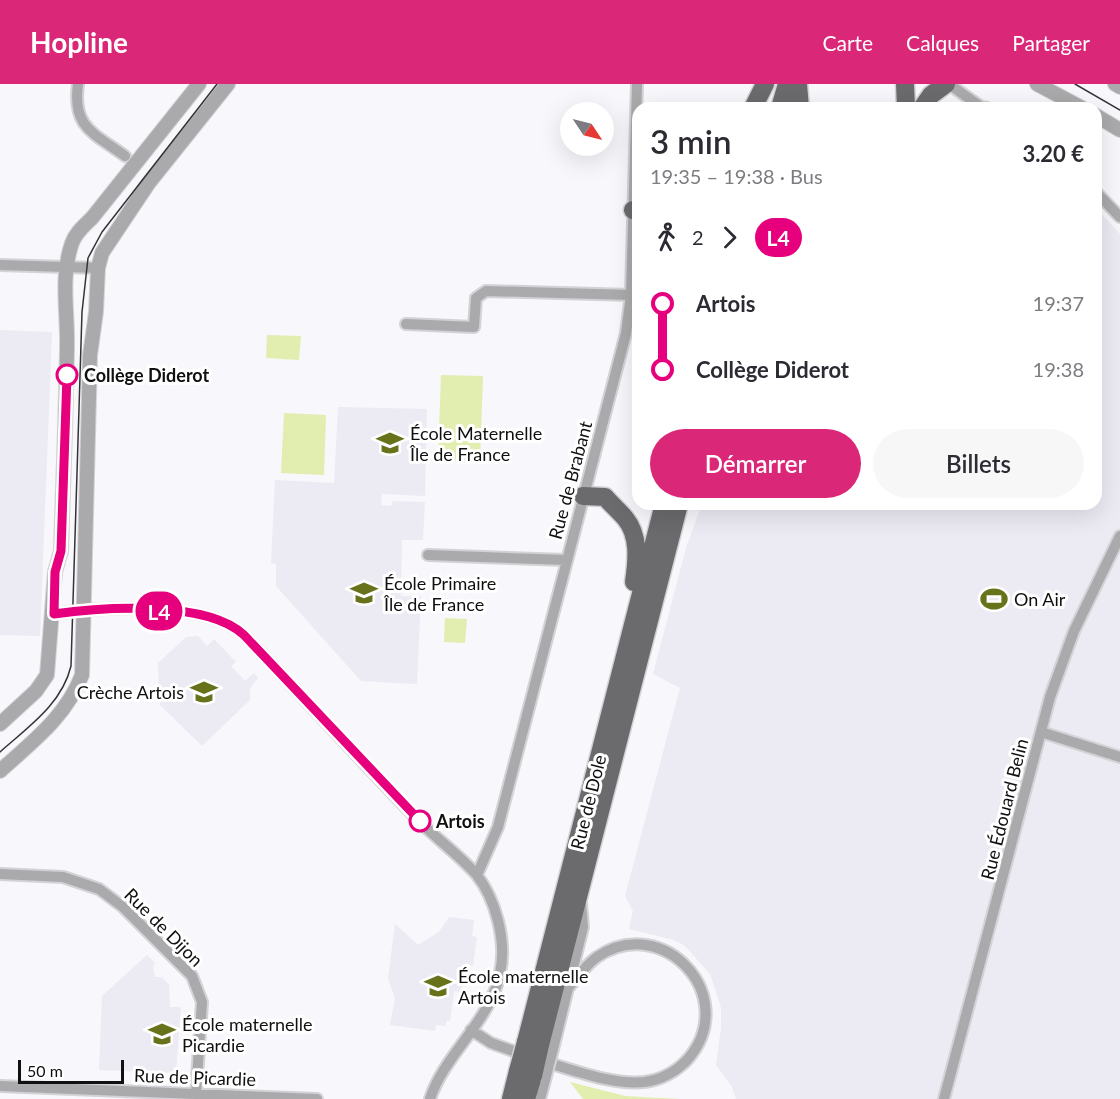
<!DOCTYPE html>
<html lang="fr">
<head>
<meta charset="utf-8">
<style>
	body { margin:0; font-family:Lato,sans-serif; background:#f7f7f7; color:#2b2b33; height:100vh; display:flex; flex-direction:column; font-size:22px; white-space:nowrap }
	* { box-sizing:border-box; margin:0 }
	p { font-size:20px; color:#7c7c81 }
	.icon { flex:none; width:33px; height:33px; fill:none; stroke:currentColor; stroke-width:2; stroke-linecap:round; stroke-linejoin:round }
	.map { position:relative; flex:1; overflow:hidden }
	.details { position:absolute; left:632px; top:18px; width:470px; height:408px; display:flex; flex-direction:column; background:#fff; border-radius:18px; box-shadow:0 6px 24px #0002 }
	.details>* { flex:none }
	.badge { padding:0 12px; border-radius:20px; font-size:21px; line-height:39px }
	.needle { width:39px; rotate:125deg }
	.controls { position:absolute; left:560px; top:18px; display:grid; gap:12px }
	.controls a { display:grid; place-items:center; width:54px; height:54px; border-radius:50%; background:#fff; box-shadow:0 6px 24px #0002; font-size:30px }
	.scale { position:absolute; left:18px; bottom:15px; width:106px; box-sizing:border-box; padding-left:6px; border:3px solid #101011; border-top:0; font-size:16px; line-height:21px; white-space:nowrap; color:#101011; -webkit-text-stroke:4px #fff; paint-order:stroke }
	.map>.badge { position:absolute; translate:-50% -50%; box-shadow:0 0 0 3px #fff }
	.legs { display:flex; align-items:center; gap:9px; height:66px; padding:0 18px; font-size:20px }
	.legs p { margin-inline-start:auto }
	.headline { display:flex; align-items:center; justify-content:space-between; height:102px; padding:0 18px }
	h1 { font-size:33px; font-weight:600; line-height:45px }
	.button { display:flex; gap:12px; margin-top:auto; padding:12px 18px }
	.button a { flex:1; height:69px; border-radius:36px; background:#db2777; color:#fff; font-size:24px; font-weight:600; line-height:69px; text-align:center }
	.button a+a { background:#f7f7f7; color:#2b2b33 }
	ul { padding:0 18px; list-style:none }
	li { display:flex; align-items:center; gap:21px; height:66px; font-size:22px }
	li i { display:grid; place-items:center; width:9px; height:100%; margin:0 8px; background:currentColor }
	li i::after { content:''; width:15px; height:15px; margin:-8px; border:4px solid; border-radius:50%; background:#fff }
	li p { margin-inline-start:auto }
	li:first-child i { background:linear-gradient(#0000 50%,currentColor 0) }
	li:last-child i { background:linear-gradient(currentColor 50%,#0000 0) }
	header { display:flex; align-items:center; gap:36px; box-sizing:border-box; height:84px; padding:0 30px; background:#db2777; color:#fff }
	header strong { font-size:28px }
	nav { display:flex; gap:33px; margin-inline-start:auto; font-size:21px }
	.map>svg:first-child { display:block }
	.built { fill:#eceaf3 }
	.green { fill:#e2edb0 }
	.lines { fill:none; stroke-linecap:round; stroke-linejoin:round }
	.minor-casing { stroke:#d3d2d6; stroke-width:14 }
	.tertiary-casing { stroke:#d3d2d6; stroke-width:16 }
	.primary-casing { stroke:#d3d2d6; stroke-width:21 }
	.minor { stroke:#aaaaac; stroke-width:10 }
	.tertiary { stroke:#aaaaac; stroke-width:14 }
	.primary { stroke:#6b6a6c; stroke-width:18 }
	.tram { stroke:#333334; stroke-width:1.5 }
	.minor-bridge-casing { stroke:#d3d2d6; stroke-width:14; stroke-linecap:butt }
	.primary-bridge-casing { stroke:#d3d2d6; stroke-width:21; stroke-linecap:butt }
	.minor-bridge { stroke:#aaaaac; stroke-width:10 }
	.primary-bridge { stroke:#6b6a6c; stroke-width:18 }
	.line-1-casing { stroke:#fff; stroke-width:14 }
	.line-1 { stroke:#e6007e; stroke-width:9 }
	.stop-1-dot { fill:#fff; stroke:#e6007e; stroke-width:3 }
	.labels { text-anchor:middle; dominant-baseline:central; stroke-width:6; stroke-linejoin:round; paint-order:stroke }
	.stop-label { font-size:18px; font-weight:bold; fill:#101011; stroke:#fff; text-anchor:start }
	.poi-label { font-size:18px; fill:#101011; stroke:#fff; text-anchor:start }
	.street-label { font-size:18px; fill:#101011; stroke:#fff }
</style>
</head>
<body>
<header>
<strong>Hopline</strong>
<nav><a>Carte</a><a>Calques</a><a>Partager</a></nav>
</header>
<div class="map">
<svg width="1120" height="1015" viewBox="0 0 1120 1015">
	<rect width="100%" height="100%" fill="#f8f7fb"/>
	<path class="built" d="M1095,123l25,27v865h-384l-4,-12 -16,-22 5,-37v-20l-11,-34 -25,-28 -11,-6 -45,-11 4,-18 -8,-15 55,-208 -27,-14 33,-126 16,-44h393z
		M0,246l52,2 -12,304 -40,-1z
		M338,323l89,2 -2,87 -43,-2 -1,11 10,1 2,-5 32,1 -2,38h-21l-1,56h20l-4,88 -56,-3 -85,-95v-22l-5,-1 4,-83 59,3z
		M198,552l9,10 7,-7 22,23 -5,4 14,15 9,-8 4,5 -8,11v11l-48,46 -42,-41 -1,-7 -1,-35 28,-26z
		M449,833l25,3 -2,16 5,1 -4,29 -8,-1 -4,27 -7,-1 -4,30h-4v5l-10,-1 -1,6 -45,-6 5,-27 -7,-19 7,-55 23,21 21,-13z
		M147,871l8,8 -2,4 2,10h7l7,8 1,22h11l-5,66 -77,-3 3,-74z"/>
	<path class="green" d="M267,251l34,1 -2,24 -33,-2z
		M441,291l42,1 -3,85 -42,-2z
		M284,329l42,2 -2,60 -43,-2z
		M445,534l22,1 -2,24 -21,-1z
		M570,998l55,14 56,3h-98z"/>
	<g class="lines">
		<defs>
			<path id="minor" d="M78,0c-6,44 16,49 47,72
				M949,0l32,23 6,1
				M1095,107l25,26
				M0,181l98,3
				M406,240l68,3 2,-29 10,-7 145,4
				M428,471l138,5
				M53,530c49,-7 154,-14 191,21 59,62 116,125 175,186 18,18 40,34 57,53 20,25 31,68 24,99 -9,48 -55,80 -70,126
				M1041,648l79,25
				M0,790l63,3 36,12 24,18 69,69 10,26 -6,92
				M477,791l21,-48 128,-494 5,-38 6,-211
				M471,946l20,13 36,13
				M553,965l30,-122 -2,-24
				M542,977c32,9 69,24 102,21 17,-2 33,-11 44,-23 53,-62 -24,-147 -91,-102 -11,8 -19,19 -28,30
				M0,1002l317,13
				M540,1015l5,-19
				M944,1015l106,-402 24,-66 46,-95"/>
			<path id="tertiary" d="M1037,0l45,24
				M1115,0l5,3
				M1095,31l25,15
				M0,640l36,-33 11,-16 8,-103 6,-21c2,-68 5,-135 6,-203 1,-35 -7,-71 5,-105 4,-11 12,-17 20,-25l107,-134
				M0,687c32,-29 66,-54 82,-96l8,-320 6,-43 2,-44 4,-15 46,-69 80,-100"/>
			<path id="primary" d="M798,0l2,24
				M905,0l1,24
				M753,24l12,-24
				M780,24l7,-24
				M922,24l9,-13 15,-11
				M633,126l5,-1
				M583,412l22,1c7,8 14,14 20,21 15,18 12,43 9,64
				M526,958l138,-538
				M540,961l139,-541
				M511,1015l7,-28
				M526,1015l7,-23"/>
		</defs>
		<use href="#minor" class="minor-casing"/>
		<use href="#tertiary" class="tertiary-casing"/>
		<use href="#primary" class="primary-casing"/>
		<use href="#minor" class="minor"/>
		<use href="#tertiary" class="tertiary"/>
		<use href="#primary" class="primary"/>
		<path class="tram" d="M1075,0l45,26
			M0,668c28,-25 62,-48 71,-86l11,-354 6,-54 14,-26 115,-148"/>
		<defs>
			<path id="minor-bridge" d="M545,996l8,-31"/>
			<path id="primary-bridge" d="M518,987l8,-29
				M533,992l7,-31"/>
		</defs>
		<use href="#minor-bridge" class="minor-bridge-casing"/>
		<use href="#primary-bridge" class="primary-bridge-casing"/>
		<use href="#minor-bridge" class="minor-bridge"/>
		<use href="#primary-bridge" class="primary-bridge"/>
	</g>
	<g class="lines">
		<defs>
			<path id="line-1" d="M67,291l-6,176 -6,21 -1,42c49,-7 153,-14 190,21l176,186"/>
		</defs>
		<use href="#line-1" class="line-1-casing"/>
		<use href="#line-1" class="line-1"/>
	</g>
	<defs>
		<symbol id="school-bare" viewBox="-9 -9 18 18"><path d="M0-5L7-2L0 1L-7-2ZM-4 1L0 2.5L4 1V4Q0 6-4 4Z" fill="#68721b" stroke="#fff" stroke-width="2.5" paint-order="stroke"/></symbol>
		<symbol id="stadium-bare" viewBox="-9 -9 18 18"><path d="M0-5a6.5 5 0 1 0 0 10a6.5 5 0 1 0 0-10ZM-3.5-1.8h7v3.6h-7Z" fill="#68721b" stroke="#fff" stroke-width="2.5" paint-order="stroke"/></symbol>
	</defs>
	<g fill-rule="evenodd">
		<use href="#school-bare" x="371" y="340" width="38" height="38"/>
		<use href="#school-bare" x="345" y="490" width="38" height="38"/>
		<use href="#stadium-bare" x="975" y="496" width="38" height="38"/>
		<use href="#school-bare" x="185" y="589" width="38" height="38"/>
		<use href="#school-bare" x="419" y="883" width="38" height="38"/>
		<use href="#school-bare" x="143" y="931" width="38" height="38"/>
	</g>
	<g class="stop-1-dot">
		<circle cx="67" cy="291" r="10"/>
		<circle cx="420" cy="737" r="10"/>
	</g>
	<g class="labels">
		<g class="stop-label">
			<text x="84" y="291">Collège Diderot</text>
			<text x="436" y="737">Artois</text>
		</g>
		<g class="poi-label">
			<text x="410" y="349">École Maternelle<tspan x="410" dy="21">Île de France</tspan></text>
			<text x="384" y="499">École Primaire<tspan x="384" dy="21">Île de France</tspan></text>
			<text x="1014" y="515">On Air</text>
			<text x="184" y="608" text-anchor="end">Crèche Artois</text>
			<text x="458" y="892">École maternelle<tspan x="458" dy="21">Artois</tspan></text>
			<text x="182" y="940">École maternelle<tspan x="182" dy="21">Picardie</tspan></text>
		</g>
		<g class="street-label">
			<text transform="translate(570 396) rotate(-75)">Rue de Brabant</text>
			<text transform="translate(588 718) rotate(-76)">Rue de Dole</text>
			<text transform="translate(1004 725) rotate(-76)">Rue Édouard Belin</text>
			<text transform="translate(164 843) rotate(45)">Rue de Dijon</text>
			<text transform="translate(195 993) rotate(2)">Rue de Picardie</text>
		</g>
	</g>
</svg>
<div class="controls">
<a><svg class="needle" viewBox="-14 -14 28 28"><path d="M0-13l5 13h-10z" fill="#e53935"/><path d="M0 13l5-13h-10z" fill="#7c7c81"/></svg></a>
</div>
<div class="scale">50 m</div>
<b class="badge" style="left:159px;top:527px;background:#e6007e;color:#fff">L4</b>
<section class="details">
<div class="headline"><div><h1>3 min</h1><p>19:35 – 19:38 · Bus</p></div><b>3.20 €</b></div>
<div class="legs"><svg class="icon" aria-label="walk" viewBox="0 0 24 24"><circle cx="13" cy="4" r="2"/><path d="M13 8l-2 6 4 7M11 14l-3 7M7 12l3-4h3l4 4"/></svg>2<svg class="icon" aria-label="forward" viewBox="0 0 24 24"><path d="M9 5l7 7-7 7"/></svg><b class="badge" style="background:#e6007e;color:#fff">L4</b></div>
<ul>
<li><i style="color:#e6007e"></i><b>Artois</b><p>19:37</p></li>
<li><i style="color:#e6007e"></i><b>Collège Diderot</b><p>19:38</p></li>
</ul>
<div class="button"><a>Démarrer</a><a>Billets</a></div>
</section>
</div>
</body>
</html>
